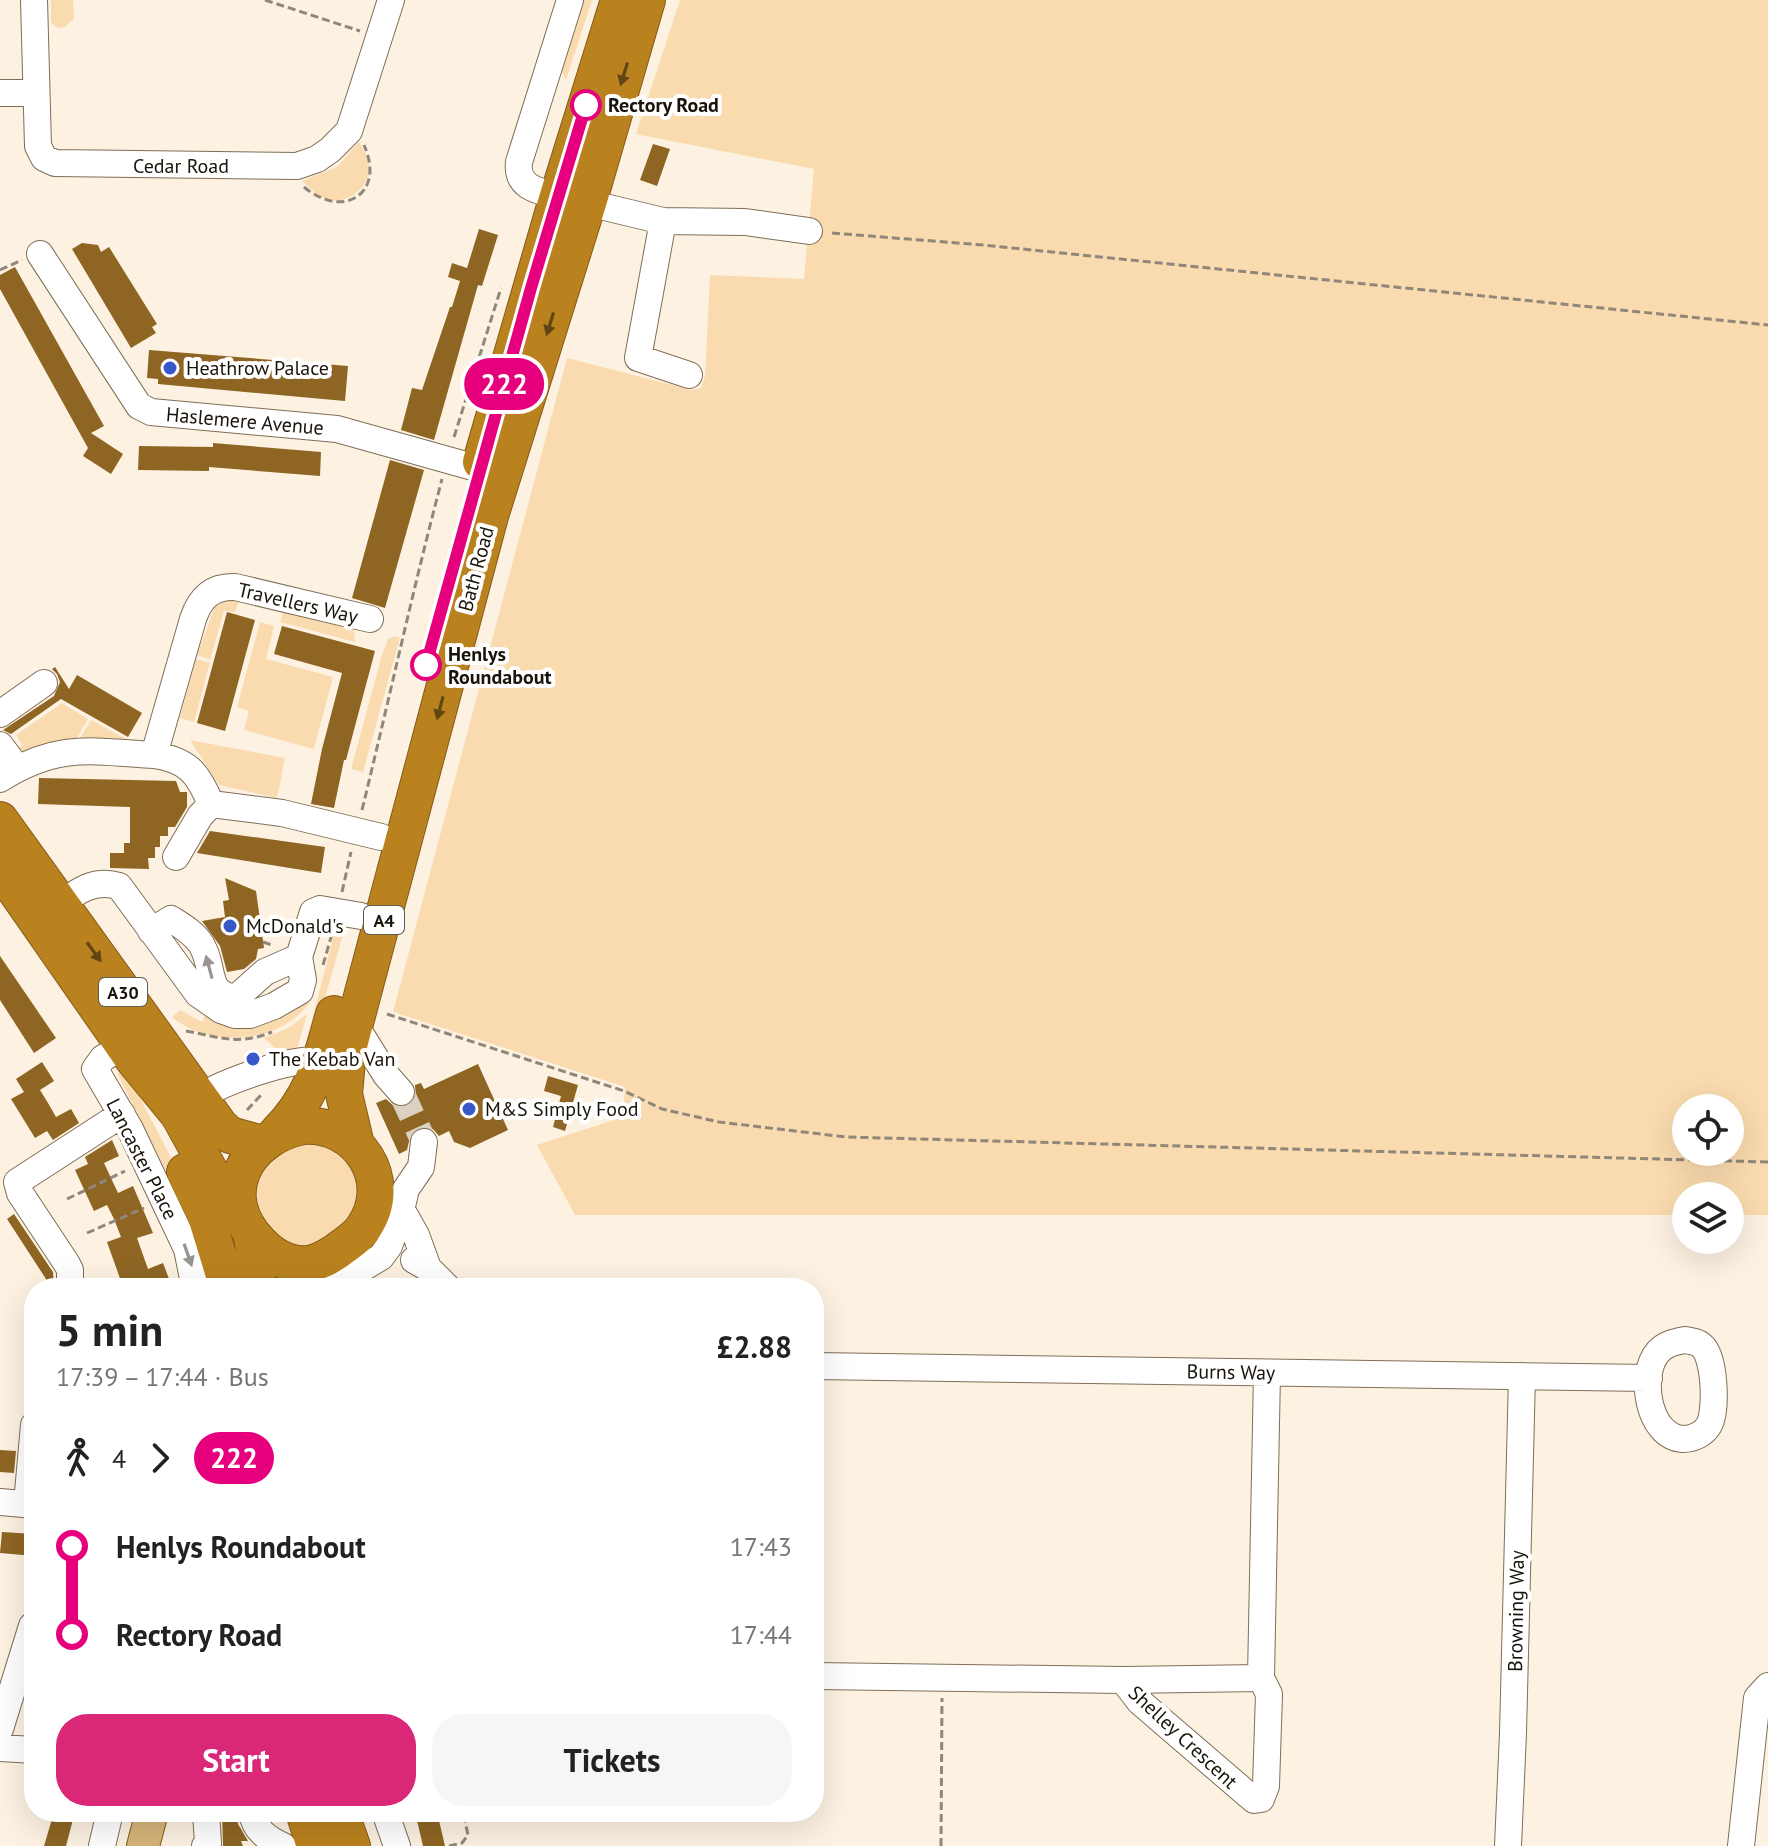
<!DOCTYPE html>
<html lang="en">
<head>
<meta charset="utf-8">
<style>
	body { margin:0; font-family:"PT Sans",sans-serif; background:#f6f6f6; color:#222; height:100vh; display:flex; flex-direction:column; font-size:30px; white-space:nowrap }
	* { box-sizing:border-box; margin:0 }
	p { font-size:26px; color:#767676 }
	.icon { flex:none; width:44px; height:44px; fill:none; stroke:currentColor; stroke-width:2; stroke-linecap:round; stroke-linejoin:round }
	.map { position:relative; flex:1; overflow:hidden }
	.side { position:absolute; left:24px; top:1278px; width:800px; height:544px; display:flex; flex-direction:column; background:#fff; border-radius:32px; box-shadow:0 8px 32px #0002 }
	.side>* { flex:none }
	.badge { padding:0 16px; border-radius:26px; font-size:28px; line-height:52px }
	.tools { position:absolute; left:1672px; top:1094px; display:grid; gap:16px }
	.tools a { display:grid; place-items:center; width:72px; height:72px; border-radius:50%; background:#fff; box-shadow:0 8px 32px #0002; font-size:40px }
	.map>.badge { position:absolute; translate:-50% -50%; box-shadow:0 0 0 4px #fff }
	.legs { display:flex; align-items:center; gap:12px; height:88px; padding:0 32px; font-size:26px }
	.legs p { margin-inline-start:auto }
	.overview { display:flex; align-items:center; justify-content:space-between; height:136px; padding:0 32px }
	h1 { font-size:44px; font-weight:700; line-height:60px }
	.primary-button { display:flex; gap:16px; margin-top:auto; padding:16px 32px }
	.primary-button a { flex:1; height:92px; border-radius:32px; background:#db2777; color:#fff; font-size:32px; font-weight:700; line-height:92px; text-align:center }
	.primary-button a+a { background:#f6f6f6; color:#222 }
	ul { padding:0 32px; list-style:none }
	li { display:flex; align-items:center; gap:28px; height:88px; font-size:30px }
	li i { display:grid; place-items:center; width:12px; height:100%; margin:0 10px; background:currentColor }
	li i::after { content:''; width:20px; height:20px; margin:-10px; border:6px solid; border-radius:50%; background:#fff }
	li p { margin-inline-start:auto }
	li:first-child i { background:linear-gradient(#0000 50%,currentColor 0) }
	li:last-child i { background:linear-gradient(currentColor 50%,#0000 0) }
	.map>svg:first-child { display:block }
	.green { fill:#fadbaf; fill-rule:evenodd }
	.building { fill:#8e6523 }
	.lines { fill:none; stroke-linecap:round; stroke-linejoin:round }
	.minor-tunnel { stroke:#dbd0c2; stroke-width:26; stroke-dasharray:26 13; stroke-linecap:butt }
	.minor-casing { stroke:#7f6e57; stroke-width:28 }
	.major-casing { stroke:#825b18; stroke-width:34 }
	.highway-casing { stroke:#825b18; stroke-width:38 }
	.path { stroke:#90877a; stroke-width:3; stroke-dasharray:8 4; stroke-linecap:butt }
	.minor { stroke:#fff; stroke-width:26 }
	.major { stroke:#d6b479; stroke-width:32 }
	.highway { stroke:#ba821f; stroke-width:36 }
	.oneway { fill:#614513 }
	.oneway2 { fill:#989591 }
	.line-1-casing { stroke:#fff; stroke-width:18 }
	.line-1 { stroke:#e6007e; stroke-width:12 }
	.stop-1-dot { fill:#fff; stroke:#e6007e; stroke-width:4 }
	.poi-dot { fill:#3858ca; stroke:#fff; stroke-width:3 }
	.labels { text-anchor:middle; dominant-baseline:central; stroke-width:8; stroke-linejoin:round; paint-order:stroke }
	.shield { fill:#fff; stroke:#5e5a54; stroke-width:2 }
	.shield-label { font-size:18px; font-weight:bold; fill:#19130a }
	.stop-label { font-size:20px; font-weight:bold; fill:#19130a; stroke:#fff; text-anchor:start }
	.street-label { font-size:20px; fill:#19130a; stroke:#fff }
	.poi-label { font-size:20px; fill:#19130a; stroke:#fff; text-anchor:start }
</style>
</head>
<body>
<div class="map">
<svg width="1768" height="1846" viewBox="0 0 1768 1846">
	<rect width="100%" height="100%" fill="#fdf1e2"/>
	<path class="green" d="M51,0h22l1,19 -9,8 -7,1 -7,-5z
		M580,0h12l-26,80 -7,-13z
		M680,0h1088v1215h-38v-19h-44v19h-1111l-38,-70 86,-28 2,-30 -232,-75 174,-654 125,32 9,-2 4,-12 5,-101 94,4 10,-110 -178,-35zM1686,1108h44v44h-44z
		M359,142c3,6 8,12 9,18 7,23 -17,44 -39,40 -11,-2 -18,-12 -27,-19l35,-14z
		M230,600l9,1 -4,11 -11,-1 -14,49 -13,-5 18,-49z
		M283,611l67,15 4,3 1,13 -75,-20z
		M260,622l14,4 -8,33 67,18 -19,72 -70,-19 5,-19 -12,-4z
		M395,636l5,2 -37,134 -12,-3 31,-114 6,-16z
		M196,659l14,4 -16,59 -14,-4z
		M62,703l26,16 -13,22c-20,0 -36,3 -54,14l-5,-5 6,-5 -6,-10z
		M91,720l35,19 -1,3 -46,-2z
		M190,740l95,18 -8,40 -58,-13z
		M337,923l6,6 -1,9 -30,106 -8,7z
		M306,1000l4,2c-29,42 -101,47 -138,15l8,-7 22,12 3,-7z
		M307,1014l-10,35 -17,4 -16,-15 26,-11z
		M117,1073h6l6,4 48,92 -11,2z
		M299,1143c11,1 22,0 31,4 28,14 39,57 15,79 -10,10 -26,16 -37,23l-37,-8c-12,-24 -26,-55 -6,-79 8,-8 25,-13 34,-19z"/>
	<path class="building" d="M653,144l17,5 -13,37 -17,-6z
		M479,229l19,6 -16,51 -4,-1 -44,155 -33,-10 11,-42 10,2 28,-83h2l8,-26 -12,-4 4,-14 15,5z
		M82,243l16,2 3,7 8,-5 48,77 -5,3 4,6 -25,15 -59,-99z
		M15,267l89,159 -13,7 32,21 -12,20 -28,-18 5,-8 -88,-159v-14z
		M149,350l199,16 -3,35 -187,-17v-5l-11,-1z
		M213,443l108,9 -1,24 -111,-9v4l-71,-1 1,-24 74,1z
		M390,460l34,10 -39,138 -33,-10z
		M227,612l28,8 -30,111 -28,-8z
		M282,626l93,25 -29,109h-2l-10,48 -23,-4 11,-55 20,-76 -68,-19z
		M55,667l14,22 8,-14 65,38 -14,24 -67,-38 -50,35 -8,-4 51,-34 6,-14 -3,-8 -5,-5z
		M39,778l137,3 4,11h7v15l-12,20h-7v9h-8v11h-5v11h-7l1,11 -39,-1v-15h14v-10h6v-36l-92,-3z
		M210,831l115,16 -4,26 -124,-20z
		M225,878l31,13 8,57 -6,1 -2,10 -12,10 -17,3 -7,-26 -18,-25 23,-4 -2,-16 6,-1z
		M0,956l56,82 -22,15 -34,-53z
		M42,1062l12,19 -14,9 8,13 8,14 15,-8 8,14 -26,17 -6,-9 -12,7 -24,-39 13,-7 -8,-13z
		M478,1064l30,66 -38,18 -16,-6 -5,-11 -10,5 -6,-7 -15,-2 -7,6 -4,17 -8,4 -23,-51 10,-4 9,8h10l11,-9 -1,-13 6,-2 3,6z
		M548,1076l30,9 -13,46 -12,-4 8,-31 -17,-5z
		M112,1140l7,16 -15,7 14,30 15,-7 20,47 -16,5 11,31 15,-6 8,21 -12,4h-21l-2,-8 -14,4 -15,-42 14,-5 -7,-18 -7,-14 -13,6 -19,-41 13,-6 -3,-7z
		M14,1214l39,58 1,16h-8v-9l-39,-60z
		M0,1450l16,1 -2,22 -14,-1z
		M2,1532l32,2v22l-34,-3z
		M54,1812h21l-9,34h-22z
		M222,1812h14l2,12 10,17h-7l2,5h-20z
		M415,1812h22l8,34h-22z"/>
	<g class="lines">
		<path class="minor-tunnel" d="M401,1092l23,50"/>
		<defs>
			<path id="minor" d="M34,0l4,146 6,12 11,5 242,3 20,-7 13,-9 19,-19 42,-131
				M0,93h36
				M558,196c-21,-5 -42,-9 -39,-34l51,-162
				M588,203l75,18 82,1 64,9
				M663,221l-25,137 51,17
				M40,254l99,152 12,6 186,17 143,40
				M0,714l44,-31
				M0,745l17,23
				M0,779c57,-36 90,-28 154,-24
				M211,804c-13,-31 -23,-44 -57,-49l39,-136c7,-21 19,-33 42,-32l135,32
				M176,857l24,-41 11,-12 71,9 99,24
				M60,905c18,-15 35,-26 59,-19l79,108 23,16 14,5h15l24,-9 26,-15 3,-11 -4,-23 14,-45 7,-3 41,7
				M151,931l20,-12c11,7 23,14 30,25 15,24 2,49 35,54l29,-26 34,-15
				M355,1025l31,50 15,17
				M124,1046l-21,12 -8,11 35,60 57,120 8,39
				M200,1097c23,-15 94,-41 121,-36
				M398,1203l18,32 12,33
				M414,1260l14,8 20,20
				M70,1288v-18l-3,-6 -47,-71 -3,-11 105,-68
				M329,1288l52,-31 8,-11 10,-27 7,-30 15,-22 3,-25
				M1685,1340c6,1 13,2 17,6 13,11 15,64 7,79 -5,9 -16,14 -26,14 -35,-2 -45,-64 -25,-87 7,-8 16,-10 27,-12z
				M814,1366l835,12
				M0,1502l34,3
				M27,1504l7,-79
				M814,1676l309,4 138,-2 6,-305
				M1123,1680l17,22 114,98 7,-1 5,-13 3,-92 -8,-16
				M0,1729l32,-103
				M0,1748l34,2
				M252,1812c2,18 16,27 31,34
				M385,1812l12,34
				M102,1846l8,-34
				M205,1846l3,-3 -2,-31
				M1508,1846l5,-113 9,-357
				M1741,1846l16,-148 11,-12"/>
			<path id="major" d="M143,1846l9,-34"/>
			<path id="highway" d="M481,462l77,-266 61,-196
				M0,820l220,306 10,9 32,9
				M0,868l133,191 46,56 47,86 14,17
				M303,1126c54,-4 93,54 61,101 -6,10 -18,17 -27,24 -9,6 -17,11 -28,13 -20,2 -36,-7 -49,-21 -46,-47 -16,-105 43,-117z
				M277,1133c36,-36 44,-72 57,-119
				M356,1145l-12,-51 4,-45 142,-533 98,-313 59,-203
				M185,1172l21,44 22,72
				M252,1235l6,53
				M304,1812l11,34
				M340,1812l12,34"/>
		</defs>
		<use href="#minor" class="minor-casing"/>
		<use href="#major" class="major-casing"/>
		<use href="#highway" class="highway-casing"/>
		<path class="path" d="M265,0l95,31
			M304,187c39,33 82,7 60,-42
			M832,233l151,12 785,80
			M0,270l22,-10
			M454,437l47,-149
			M362,810c27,-110 51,-221 80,-331
			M342,892l9,-40
			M263,942l9,3
			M323,965l9,-31
			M387,1014l237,77 38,18 57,13 127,15 922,25
			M186,1031c34,6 51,15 86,1
			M247,1110l14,-15
			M67,1199l58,-28
			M87,1233l57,-25
			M449,1846l13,-3 6,-8 -5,-23
			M941,1846l1,-148"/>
		<use href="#minor" class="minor"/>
		<use href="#major" class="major"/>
		<use href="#highway" class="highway"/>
	</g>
	<defs><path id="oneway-solid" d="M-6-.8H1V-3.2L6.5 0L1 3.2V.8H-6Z" transform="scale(2)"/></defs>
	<g class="oneway">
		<use href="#oneway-solid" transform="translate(624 74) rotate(107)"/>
		<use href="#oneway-solid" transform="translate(550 324) rotate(107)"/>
		<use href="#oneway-solid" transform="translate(440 708) rotate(105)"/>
		<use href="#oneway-solid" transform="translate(94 952) rotate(54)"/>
	</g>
	<g class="oneway2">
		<use href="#oneway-solid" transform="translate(209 967) rotate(-105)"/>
		<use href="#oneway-solid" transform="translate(188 1255) rotate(71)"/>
	</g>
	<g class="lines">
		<defs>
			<path id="line-1" d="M426,665l105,-377 55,-183"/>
		</defs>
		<use href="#line-1" class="line-1-casing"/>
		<use href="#line-1" class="line-1"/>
	</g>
	<g class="stop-1-dot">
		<circle cx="586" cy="105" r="14"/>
		<circle cx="426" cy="665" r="14"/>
	</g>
	<g class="poi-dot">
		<circle cx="170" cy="368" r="8"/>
		<circle cx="230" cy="926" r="8"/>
		<circle cx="253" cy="1059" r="8"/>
		<circle cx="469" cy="1109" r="8"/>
	</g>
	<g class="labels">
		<g class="shield">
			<rect x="364" y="906" width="40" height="28" rx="6"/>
			<rect x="99" y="978" width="48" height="28" rx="6"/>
		</g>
		<g class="shield-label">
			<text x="384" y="920">A4</text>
			<text x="123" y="992">A30</text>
		</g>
		<g class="stop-label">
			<text x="608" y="105">Rectory Road</text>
			<text x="448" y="654">Henlys<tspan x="448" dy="23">Roundabout</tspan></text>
		</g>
		<g class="street-label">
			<text x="181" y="166">Cedar Road</text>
			<text transform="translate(245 421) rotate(5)">Haslemere Avenue</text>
			<text transform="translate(476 569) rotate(-75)">Bath Road</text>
			<text transform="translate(298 603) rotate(13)">Travellers Way</text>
			<text transform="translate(142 1159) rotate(63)">Lancaster Place</text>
			<text transform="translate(1231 1372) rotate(1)">Burns Way</text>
			<text transform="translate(1516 1611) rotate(-89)">Browning Way</text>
			<text transform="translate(1183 1737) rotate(43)">Shelley Crescent</text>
		</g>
		<g class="poi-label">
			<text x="186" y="368">Heathrow Palace</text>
			<text x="246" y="926">McDonald's</text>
			<text x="269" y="1059">The Kebab Van</text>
			<text x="485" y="1109">M&amp;S Simply Food</text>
		</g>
	</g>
</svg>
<div class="tools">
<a><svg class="icon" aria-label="locate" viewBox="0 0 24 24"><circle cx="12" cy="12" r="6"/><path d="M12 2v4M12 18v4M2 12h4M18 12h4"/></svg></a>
<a><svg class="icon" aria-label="layers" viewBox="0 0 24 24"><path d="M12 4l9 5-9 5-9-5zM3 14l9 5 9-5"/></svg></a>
</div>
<b class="badge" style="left:504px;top:384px;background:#e6007e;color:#fff">222</b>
<section class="side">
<div class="overview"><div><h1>5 min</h1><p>17:39 – 17:44 · Bus</p></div><b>£2.88</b></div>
<div class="legs"><svg class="icon" aria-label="walk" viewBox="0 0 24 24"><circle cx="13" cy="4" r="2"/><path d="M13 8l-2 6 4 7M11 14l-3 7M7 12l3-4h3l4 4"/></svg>4<svg class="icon" aria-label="forward" viewBox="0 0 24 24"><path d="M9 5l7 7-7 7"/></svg><b class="badge" style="background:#e6007e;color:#fff">222</b></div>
<ul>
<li><i style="color:#e6007e"></i><b>Henlys Roundabout</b><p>17:43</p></li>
<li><i style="color:#e6007e"></i><b>Rectory Road</b><p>17:44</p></li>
</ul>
<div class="primary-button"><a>Start</a><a>Tickets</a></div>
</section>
</div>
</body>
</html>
